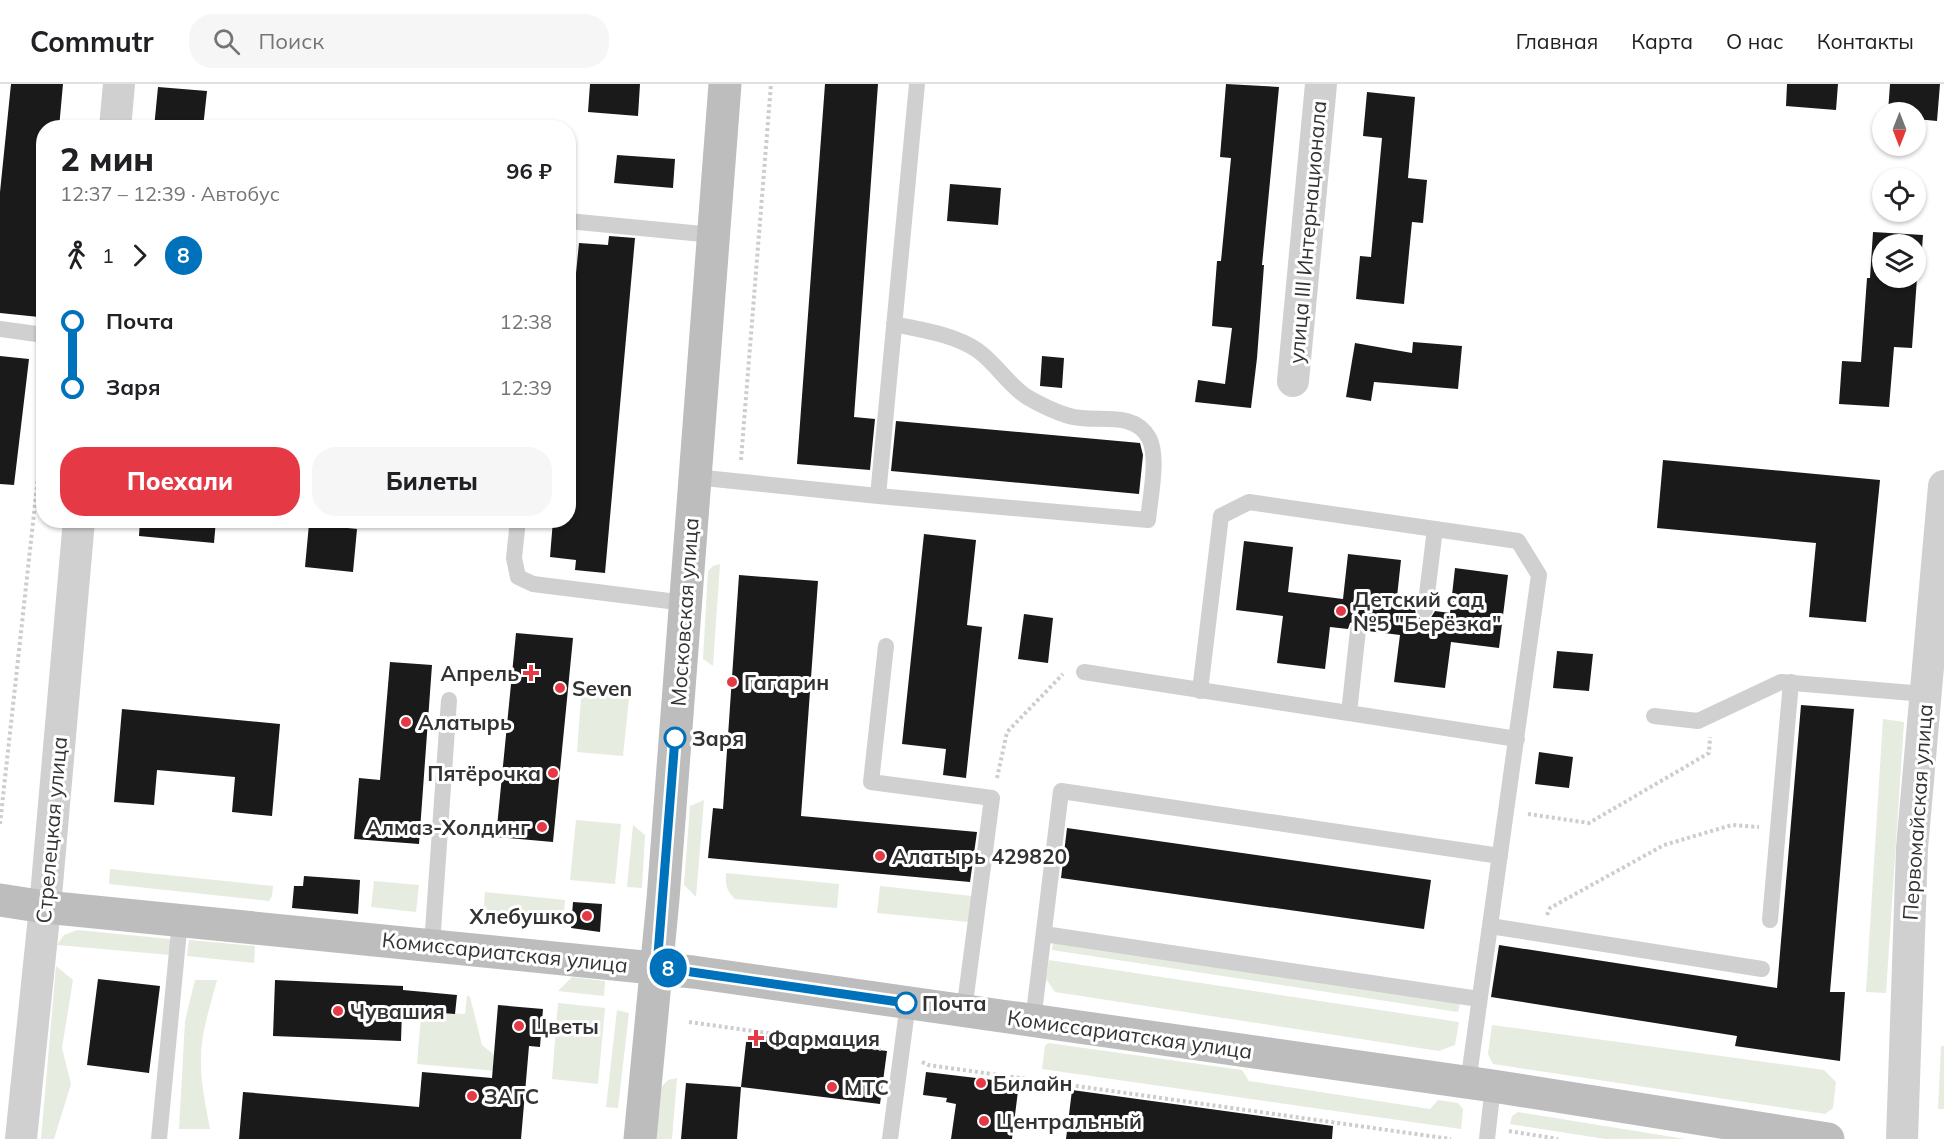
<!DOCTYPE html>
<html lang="ru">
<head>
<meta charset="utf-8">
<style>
	body { margin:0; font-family:Mulish,sans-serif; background:#f6f6f6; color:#202124; height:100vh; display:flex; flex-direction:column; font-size:22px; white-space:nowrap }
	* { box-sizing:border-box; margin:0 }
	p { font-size:20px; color:#757577 }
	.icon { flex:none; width:33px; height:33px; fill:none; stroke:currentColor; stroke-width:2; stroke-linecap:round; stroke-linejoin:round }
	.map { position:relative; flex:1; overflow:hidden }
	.details { position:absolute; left:36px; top:36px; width:540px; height:408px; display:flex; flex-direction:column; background:#fff; border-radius:24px; box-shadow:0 2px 4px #0004 }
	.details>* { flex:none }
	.badge { padding:0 12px; border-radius:20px; font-size:21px; line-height:39px }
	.needle { width:39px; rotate:180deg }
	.fabs { position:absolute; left:1872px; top:18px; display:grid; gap:12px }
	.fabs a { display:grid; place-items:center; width:54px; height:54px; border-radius:50%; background:#fff; box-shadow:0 2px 4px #0004; font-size:30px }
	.map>.badge { position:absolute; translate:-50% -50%; box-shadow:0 0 0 3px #fff }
	.legs { display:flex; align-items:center; gap:9px; height:66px; padding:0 24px; font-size:20px }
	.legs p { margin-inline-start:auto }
	.headline { display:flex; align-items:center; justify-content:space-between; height:102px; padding:0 24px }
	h1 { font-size:33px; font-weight:800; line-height:45px }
	.button { display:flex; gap:12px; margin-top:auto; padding:12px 24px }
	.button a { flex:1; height:69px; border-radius:24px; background:#e63946; color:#fff; font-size:24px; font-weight:800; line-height:69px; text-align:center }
	.button a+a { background:#f6f6f6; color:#202124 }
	ul { padding:0 24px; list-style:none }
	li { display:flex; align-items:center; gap:21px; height:66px; font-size:22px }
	li i { display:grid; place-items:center; width:9px; height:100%; margin:0 8px; background:currentColor }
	li i::after { content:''; width:15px; height:15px; margin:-8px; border:4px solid; border-radius:50%; background:#fff }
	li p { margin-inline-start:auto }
	li:first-child i { background:linear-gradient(#0000 50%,currentColor 0) }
	li:last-child i { background:linear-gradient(currentColor 50%,#0000 0) }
	header { display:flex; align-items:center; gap:36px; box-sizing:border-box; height:84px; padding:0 30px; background:#fff; border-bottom:2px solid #e0e0e0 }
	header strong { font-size:28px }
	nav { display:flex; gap:33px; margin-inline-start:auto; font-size:21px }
	.search { width:420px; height:54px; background:#f6f6f6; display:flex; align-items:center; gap:15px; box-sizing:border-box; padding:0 21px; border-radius:24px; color:#757577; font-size:22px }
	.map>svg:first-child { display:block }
	.green { fill:#e6ecdf }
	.building { fill:#1a1a1a; fill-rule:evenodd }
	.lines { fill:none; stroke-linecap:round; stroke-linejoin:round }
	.path { stroke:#cdcdcd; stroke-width:4; stroke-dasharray:3 3; stroke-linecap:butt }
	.lane { stroke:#d0d0d0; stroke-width:16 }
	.street { stroke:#d0d0d0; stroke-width:32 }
	.secondary { stroke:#bdbdbd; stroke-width:33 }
	.line-1-casing { stroke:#fff; stroke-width:14 }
	.line-1 { stroke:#0072bc; stroke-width:9 }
	.poi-dot { fill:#e63946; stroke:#fff; stroke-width:2 }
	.stop-1-dot { fill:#fff; stroke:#0072bc; stroke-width:3 }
	.labels { text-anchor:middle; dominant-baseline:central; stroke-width:6; stroke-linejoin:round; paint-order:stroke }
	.street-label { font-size:21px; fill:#333; stroke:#fff }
	.poi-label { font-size:21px; font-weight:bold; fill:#333; stroke:#fff; text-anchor:start }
	.stop-label { font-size:21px; font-weight:bold; fill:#333; stroke:#fff; text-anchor:start }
</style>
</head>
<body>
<header>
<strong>Commutr</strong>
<div class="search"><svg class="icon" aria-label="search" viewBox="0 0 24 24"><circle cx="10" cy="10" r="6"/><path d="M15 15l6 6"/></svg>Поиск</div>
<nav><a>Главная</a><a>Карта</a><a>О нас</a><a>Контакты</a></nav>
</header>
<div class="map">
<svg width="1944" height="1055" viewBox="0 0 1944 1055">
	<rect width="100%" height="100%" fill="#fff"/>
	<path class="green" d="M720,480l-7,102 -10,-7 5,-88 5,-5z
		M582,601l48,4 -7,67 -46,-4z
		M1883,635l21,3 -18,271 -20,-1z
		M704,716l-8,97 -12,-12 6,-79z
		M576,736l45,4 -6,60 -45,-4z
		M633,741l12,10 -3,53 -15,-1z
		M110,785l163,17 -1,10 -3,5 -160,-17z
		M726,789l113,11 -2,24 -102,-9c-8,-8 -10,-14 -9,-26z
		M374,797l45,4 -3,27 -45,-5z
		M880,802l92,10 -3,26 -92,-9z
		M485,808l80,8 -2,26 -80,-9z
		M77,846l93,9v16l-113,-10 7,-10z
		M189,856l66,6 -1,17 -67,-7z
		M1053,858l407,62 -2,8 -406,-62z
		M1049,876l410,62 -4,23 -16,6 -384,-59 -9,-13z
		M56,882l17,14 -11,68 9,36 -17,55h-13z
		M572,893l33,4 -1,15 -46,-5z
		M195,896h22c-7,27 -17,55 -16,83 0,22 5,44 9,66h-31l6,-108z
		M423,907l10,2 -1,19 33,2 2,-19 3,2 12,48 27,22 -1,5 -91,-8z
		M558,919l47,5 -7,76 -46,-5z
		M617,926l12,3 -11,95 -12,-1z
		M1492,941l332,45 12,12 -3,26 -8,6 -332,-50 -5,-10z
		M1048,959l194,27 7,11 181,28 8,-9 20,3 5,6 -2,20 -419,-60 3,-23z
		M1941,962h3v63h-6z
		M677,994l-5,61h-17l6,-52 7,-7z
		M1518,1028l167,27h-80l-95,-15 2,-8z"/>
	<path class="building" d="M11,0h52l-4,44h-15v150l-5,39 -39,-4v-121z
		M590,0h50l-2,32 -50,-4z
		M825,0h53l-24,333 21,2 -5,51 -73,-6z
		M1226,0l53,3 -17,178h2l-7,93 -6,50 -56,-6 3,-22 27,4 7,-56 -20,-2 5,-65h4l10,-103 -11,-1z
		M1787,0h51l-2,26 -50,-4z
		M1890,0h50l-3,37 -21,-2v-7h-28z
		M158,3l49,4 -4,37h-49z
		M1367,8l48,5 -7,81 19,2 -4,43 -11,-1 -8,82 -48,-5 4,-43 11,1 11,-119 -19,-2z
		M617,71l58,4 -2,29 -59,-5z
		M950,100l51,4 -3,37 -51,-4z
		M1873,148l50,3 -3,43h-3l-5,70 -18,-1 -5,60 -50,-3 3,-43 19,1 6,-84h3zM1882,160h34v34h-34z
		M609,152l26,2 -30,335 -30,-3 1,-10 -26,-3 3,-37h15v-166l11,-111 29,2z
		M1413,258l49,4 -4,43 -84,-7 -3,19 -25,-4 9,-54 57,10z
		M0,272l29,3 -15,126 -14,-1z
		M1042,272l22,2 -2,30 -22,-2z
		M896,337l244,22 3,12 -4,39 -248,-23z
		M1663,376l217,20 -14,142 -57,-5 7,-74 -159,-15z
		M140,436h76l-2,23 -75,-7z
		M309,440l48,5 -4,43 -48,-5z
		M924,450l52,6 -9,85 15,2 -16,151 -23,-3 3,-26 -44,-5z
		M1244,457l49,6 -5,45 55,7 5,-45 53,6 -5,46 19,3 1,6 7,5 7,-1 5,-8 15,2 5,-45 53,7 -9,73 -48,-6 -6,46 -51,-6 6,-47 -32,-4 -3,-9 -6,-2 -9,3 -2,6 -18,-2 -5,42 -48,-6 6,-47 -47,-6z
		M739,491l79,6 -17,235 176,16 -7,50 -262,-24 5,-50 10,1z
		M1024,530l29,4 -5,45 -30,-4z
		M516,549l57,5 -20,204 -57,-5z
		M1557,567l36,3 -4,37 -36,-3z
		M390,578l42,3 -13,179 -65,-5 5,-61 21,2z
		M1801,621l53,4 -24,283h15l-5,69 -105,-15 2,-10 -246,-39 8,-52 278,43z
		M122,625l158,15 -8,92 -40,-4 3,-35 -78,-7 -3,35 -40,-3z
		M1539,668l34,5 -4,31 -34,-4z
		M1067,744l364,52 -7,49 -363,-51z
		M304,792l56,4 -2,34 -66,-6 2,-22h9z
		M573,818l29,2 -2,28 -29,-4z
		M98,895l62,7 -11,87 -62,-8z
		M275,896l128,6v4l54,5 -2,19 -53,-4 -1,31 -128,-5z
		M498,921l45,4 -3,38 -11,-1 -8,93h-282l4,-47 176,15 3,-35 70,6z
		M747,950l140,17 -7,53 -139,-17z
		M926,988l93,11 -7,56h-61l5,-35 -10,-2 1,-4 -24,-3z
		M686,999l55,4 -4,52h-56z
		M1072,1006l261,36 -1,13h-266z"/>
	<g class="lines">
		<path class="path" d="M741,376l30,-376
			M997,694l10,-46 56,-58
			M1528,730l61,9 120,-70 1,-16
			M0,740l44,-402
			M1547,831l3,-7 114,-63 68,-20 27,2
			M689,938l192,27
			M922,978l6,3 523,74
			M1509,1047l49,8"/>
		<path class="lane" d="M568,137l145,14
			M0,245l44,6
			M695,393l183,19 39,-412
			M878,412l270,24c2,-22 11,-63 1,-82 -16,-29 -54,-14 -80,-22 -13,-4 -30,-12 -42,-19 -19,-12 -31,-34 -50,-47 -24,-16 -56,-20 -83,-26
			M518,436l-4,38 4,19 15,7 152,19
			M1425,526l10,-81
			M886,562l-15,136 121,16 -28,213
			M1084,588l433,67
			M1200,607l21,-175 28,-14 269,39 21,34 -71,508
			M1349,629l9,-83
			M1654,632l44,5 83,-39 144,12
			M1770,836l21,-238
			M1490,842l272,43
			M1044,850l435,65
			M432,861l17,-245
			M1033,937l28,-230 439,65
			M159,1055l21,-219
			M890,1055l18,-136
			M1487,1055l6,-53"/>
		<path class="street" d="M115,44l4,-44
			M1293,297l28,-297
			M21,1055l24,-232 34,-387
			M1902,1055l10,-291 32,-362"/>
		<path class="secondary" d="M0,816l45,7 648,65 800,114 335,53
			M640,1055l23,-240 62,-815"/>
	</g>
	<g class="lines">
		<defs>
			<path id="line-1" d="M675,654l-18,229 249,36"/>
		</defs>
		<use href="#line-1" class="line-1-casing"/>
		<use href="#line-1" class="line-1"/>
	</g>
	<g class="poi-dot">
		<circle cx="1341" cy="527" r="6"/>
		<path d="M528 580h6v6h6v6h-6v6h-6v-6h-6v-6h6z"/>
		<circle cx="732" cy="598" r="6"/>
		<circle cx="560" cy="604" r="6"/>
		<circle cx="406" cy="638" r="6"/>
		<circle cx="553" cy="689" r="6"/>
		<circle cx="542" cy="743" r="6"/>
		<circle cx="880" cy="772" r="6"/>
		<circle cx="587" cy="832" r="6"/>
		<circle cx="338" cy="927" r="6"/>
		<circle cx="519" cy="942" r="6"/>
		<path d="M753 945h6v6h6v6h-6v6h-6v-6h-6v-6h6z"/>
		<circle cx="981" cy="999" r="6"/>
		<circle cx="832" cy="1003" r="6"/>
		<circle cx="472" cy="1012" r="6"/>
		<circle cx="984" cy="1037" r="6"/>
	</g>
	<g class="stop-1-dot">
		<circle cx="675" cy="654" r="10"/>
		<circle cx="906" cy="919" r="10"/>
	</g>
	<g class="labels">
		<g class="street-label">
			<text transform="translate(1307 148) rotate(-85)">улица III Интернационала</text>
			<text transform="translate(684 528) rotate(-86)">Московская улица</text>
			<text transform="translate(1917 728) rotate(-86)">Первомайская улица</text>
			<text transform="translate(51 746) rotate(-85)">Стрелецкая улица</text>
			<text transform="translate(505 868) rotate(6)">Комиссариатская улица</text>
			<text transform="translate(1130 950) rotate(8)">Комиссариатская улица</text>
		</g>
		<g class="poi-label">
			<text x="1353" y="515">Детский сад<tspan x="1353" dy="24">№5 "Берёзка"</tspan></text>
			<text x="519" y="589" text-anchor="end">Апрель</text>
			<text x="744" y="598">Гагарин</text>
			<text x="572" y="604">Seven</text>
			<text x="418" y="638">Алатырь</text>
			<text x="541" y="689" text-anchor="end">Пятёрочка</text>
			<text x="530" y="743" text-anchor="end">Алмаз-Холдинг</text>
			<text x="892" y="772">Алатырь 429820</text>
			<text x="575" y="832" text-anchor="end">Хлебушко</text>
			<text x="350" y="927">Чувашия</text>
			<text x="531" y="942">Цветы</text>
			<text x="768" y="954">Фармация</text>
			<text x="993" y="999">Билайн</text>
			<text x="844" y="1003">МТС</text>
			<text x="484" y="1012">ЗАГС</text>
			<text x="996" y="1037">Центральный</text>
		</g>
		<g class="stop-label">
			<text x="692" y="654">Заря</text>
			<text x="922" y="919">Почта</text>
		</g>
	</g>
</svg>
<div class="fabs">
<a><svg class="needle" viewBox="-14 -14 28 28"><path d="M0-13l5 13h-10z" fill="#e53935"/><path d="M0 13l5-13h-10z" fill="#757577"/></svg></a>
<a><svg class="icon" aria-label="locate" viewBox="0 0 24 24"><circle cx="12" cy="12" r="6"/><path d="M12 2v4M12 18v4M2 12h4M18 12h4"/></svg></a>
<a><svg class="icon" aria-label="layers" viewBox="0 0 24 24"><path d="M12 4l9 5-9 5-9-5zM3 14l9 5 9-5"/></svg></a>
</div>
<b class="badge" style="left:668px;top:884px;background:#0072bc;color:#fff">8</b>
<section class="details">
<div class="headline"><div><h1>2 мин</h1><p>12:37 – 12:39 · Автобус</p></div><b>96 ₽</b></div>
<div class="legs"><svg class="icon" aria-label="walk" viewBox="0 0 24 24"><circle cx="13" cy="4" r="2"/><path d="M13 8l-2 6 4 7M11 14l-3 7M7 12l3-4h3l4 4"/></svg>1<svg class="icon" aria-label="forward" viewBox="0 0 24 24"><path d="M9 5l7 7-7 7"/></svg><b class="badge" style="background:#0072bc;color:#fff">8</b></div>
<ul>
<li><i style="color:#0072bc"></i><b>Почта</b><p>12:38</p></li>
<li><i style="color:#0072bc"></i><b>Заря</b><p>12:39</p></li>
</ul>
<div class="button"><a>Поехали</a><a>Билеты</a></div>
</section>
</div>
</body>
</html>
